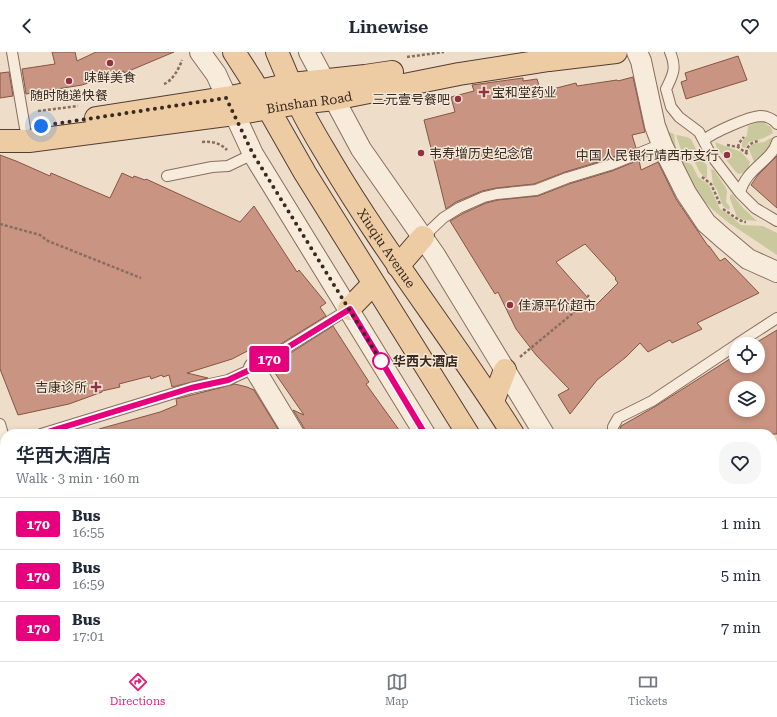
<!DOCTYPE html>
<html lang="en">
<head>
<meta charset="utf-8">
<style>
	body { margin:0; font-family:"Roboto Serif","Noto Sans SC",serif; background:#f6f6f7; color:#1f2937; height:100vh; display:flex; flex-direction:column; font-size:15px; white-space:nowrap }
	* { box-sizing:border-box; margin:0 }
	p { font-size:13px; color:#747a83 }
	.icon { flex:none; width:22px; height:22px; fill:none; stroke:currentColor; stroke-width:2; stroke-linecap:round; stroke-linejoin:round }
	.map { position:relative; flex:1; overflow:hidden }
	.sheet { position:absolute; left:0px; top:377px; width:777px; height:232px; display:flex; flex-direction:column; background:#fff; border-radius:16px 16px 0 0; box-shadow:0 2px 6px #0003 }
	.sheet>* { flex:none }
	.badge { padding:0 8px; border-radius:3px; font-size:14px; line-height:26px }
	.controls { position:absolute; left:729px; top:285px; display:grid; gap:8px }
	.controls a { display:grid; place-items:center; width:36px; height:36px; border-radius:50%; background:#fff; box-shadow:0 2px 6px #0003; font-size:20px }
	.you { position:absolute; width:20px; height:20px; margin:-10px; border:3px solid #fff; border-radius:50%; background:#1a73e8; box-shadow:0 0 0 6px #1a73e833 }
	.map>.badge { position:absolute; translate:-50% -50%; box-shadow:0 0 0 2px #fff }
	.round { display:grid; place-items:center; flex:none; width:42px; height:42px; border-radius:16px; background:#f6f6f7 }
	.overview { display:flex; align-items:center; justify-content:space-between; height:68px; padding:0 16px }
	h1 { font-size:19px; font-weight:600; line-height:30px }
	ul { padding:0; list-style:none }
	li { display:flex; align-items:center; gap:12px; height:52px; padding:0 16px; border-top:1px solid #e0e1e3 }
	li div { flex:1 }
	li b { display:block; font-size:15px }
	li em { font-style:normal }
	li .badge { min-width:44px; font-weight:700; text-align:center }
	header { display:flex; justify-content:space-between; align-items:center; height:52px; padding:0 16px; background:#fff; font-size:18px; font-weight:600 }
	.tabs { display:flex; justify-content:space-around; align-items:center; height:56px; border-top:1px solid #e0e1e3; background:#fff; font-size:11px; color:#747a83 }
	.tabs a { display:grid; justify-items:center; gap:2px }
	.tabs .active { color:#db2777 }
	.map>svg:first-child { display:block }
	.green { fill:#cac99d }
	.building { fill:#c99481; stroke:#865545; fill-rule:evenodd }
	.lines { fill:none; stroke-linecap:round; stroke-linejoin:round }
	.service-casing { stroke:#886e5e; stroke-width:12 }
	.minor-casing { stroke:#886e5e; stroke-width:22 }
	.primary-casing { stroke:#563d32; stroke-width:24 }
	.path { stroke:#886e5e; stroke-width:2.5; stroke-dasharray:3 2; stroke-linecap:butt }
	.service { stroke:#f7ebdc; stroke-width:10 }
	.minor { stroke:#f7ebdc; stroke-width:20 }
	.primary { stroke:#edcba3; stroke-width:22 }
	.line-casing { stroke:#fff; stroke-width:9 }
	.line { stroke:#e6007e; stroke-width:6 }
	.walk { stroke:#392921; stroke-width:4; stroke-dasharray:0 7.2 }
	.poi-dot { fill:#943140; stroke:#f4e8d8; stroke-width:1.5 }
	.stop-dot { fill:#fff; stroke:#e6007e; stroke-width:2 }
	.labels { text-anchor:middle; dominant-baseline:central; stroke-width:3; stroke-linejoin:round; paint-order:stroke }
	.poi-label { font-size:13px; fill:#392921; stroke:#f4e8d8; text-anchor:start }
	.street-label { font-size:13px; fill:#392921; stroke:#f4e8d8 }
	.stop-label { font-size:13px; font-weight:bold; fill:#392921; stroke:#f4e8d8; text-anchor:start }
</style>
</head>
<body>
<header><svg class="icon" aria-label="back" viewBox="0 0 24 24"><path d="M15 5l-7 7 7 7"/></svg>Linewise<svg class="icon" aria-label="heart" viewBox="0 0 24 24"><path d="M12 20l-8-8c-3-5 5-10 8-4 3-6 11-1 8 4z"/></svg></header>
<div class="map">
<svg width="777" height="609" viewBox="0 0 777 609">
	<rect width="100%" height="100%" fill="#edddc9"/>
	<path class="green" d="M758,70h4l9,5 2,6 -9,5 -15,4 -4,6 -3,-1v-5l5,-7 1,-9z
		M667,79l7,3 2,14 3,8 3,3 10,6 6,12 11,8 11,24 12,8 9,8 22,1 14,7v22l-48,-32 -16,-13 -14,-14 -15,-25z
		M676,83l11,2 4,2 5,10 11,17v12h-2l-6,-7 -3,-7 -14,-11z
		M771,86h3l-7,12 -13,12 -5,-13 3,-5 12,-2z
		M715,90l26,10 9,10 -2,8 -5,3 -5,1 -3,-3 -18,-23z
		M711,117l3,1 12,18 1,3 -1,11 4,5 -1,3 -5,-3 -2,-3 -5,-14 -4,-6z
		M732,142l11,14 14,13 -13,-1 -7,-3 -7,-18v-4z
		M385,604h17l2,5h-28z"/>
	<path class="building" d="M52,0h23l2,9 19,-9h78l-50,21v-2l-42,14 -56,9 -4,-25 33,-5z
		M738,4l9,24 -61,19 -5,-17 6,-2 -2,-7z
		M9,20l4,24 -13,2v-25z
		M633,25l12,55 -13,3 4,13 -28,11 -43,13 -31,12 -38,4 -14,3 -26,11 -10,7 -22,-89 31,-8 -4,-15 23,-6 -2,-6 51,-7v3l14,-2 4,13 35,-9 1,3 40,-6 1,1z
		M0,103l16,6 34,15 1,-3 59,25 12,-25 11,5 1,-2 11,4 1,-1 94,43 14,-16 43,66 2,-2 27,33 -6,4 6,9 -63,39 -6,-9 -25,13 -45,14 21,5 -36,9 -3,-12 -6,2 -1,-2 -11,4 -1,-3 -31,8 1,3 -18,4v1l-33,12 -51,11 -18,-46z
		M777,104v52l-26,-23 7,-10z
		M639,108l2,10 17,-8 18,37 32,47h1l11,15 5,-3 34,35 -62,30 5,6 -30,14 -2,-3 -22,12 -8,-9 -14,14 -29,23 -27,34 -12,-19 11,-6 -33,-34 -20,-26 -18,-37 -3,2 -45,-73 12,-7 24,-11 12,-3 40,-4 31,-12 43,-13zM585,192l31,34 -1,1 3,4 -23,23 -39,-44z
		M333,274l36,56 -3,2 36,50h-97l-1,-6 -11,-18 11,5 -34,-49z
		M777,278v104h-157v-5l1,-3 35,-20 80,-51v11h22v-22h-4zM736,336h22v22h-22z
		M235,332l12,3 7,3 27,44h-181l-1,-5 61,-17 17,-7 -1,-6z"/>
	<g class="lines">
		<defs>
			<path id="service" d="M12,0l13,76
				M670,0c7,16 3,23 -4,37l5,18 8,10 20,15 12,23 29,38 15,15 22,13
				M704,88c10,-8 44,-23 56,-24 6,0 14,3 17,8
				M167,124l45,-9 16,-1 25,-12
				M740,141c6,-25 32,-32 37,-51
				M423,185l20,-19 16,-10 25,-11 13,-3 39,-4 31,-12 43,-13 52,-21
				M737,292l40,-26
				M0,372l5,17
				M41,382l150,-46 37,-8 26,-12 95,-59
				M613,382v-7l5,-9 34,-17 84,-56
				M0,475l5,-1
				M772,575l5,-3
				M234,604l4,5"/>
			<path id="minor" d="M200,0l16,22 37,80 172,280
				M309,0l52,97 74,106 109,179
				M637,0l4,9 14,65 8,21 23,46 20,30 17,15 25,21 29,13
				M254,316l40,66
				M0,524l5,-2
				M772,597l5,-3
				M561,604l3,5
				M674,604l3,5
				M754,609l8,-5"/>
			<g id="primary">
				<path d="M234,0l18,28 53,93 163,261"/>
				<path id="s1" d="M277,0c7,16 14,33 21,50 8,19 22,41 32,58 56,95 125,181 183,274"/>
				<path d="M96,66l135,-21 61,-13 73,-8 27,-4"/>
				<path id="s2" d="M0,89h29l205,-27 65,-11 35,-4 125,-25 90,-14 67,-8"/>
				<path d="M398,214l25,-29"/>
				<path d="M349,257l24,-25"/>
				<path d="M493,349l12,-31"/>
				<path d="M605,604l3,5"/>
				<path d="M646,604l3,5"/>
			</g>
		</defs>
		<use href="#service" class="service-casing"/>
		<use href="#minor" class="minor-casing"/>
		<use href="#primary" class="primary-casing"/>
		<path class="path" d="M407,5l37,-5
			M164,32c8,-3 15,-15 18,-24
			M38,59l40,-5
			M202,90c10,-1 18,1 25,8
			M727,93l11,2 11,8
			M738,95l1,-4 5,-6
			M746,101c2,-9 6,-11 14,-12
			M702,125l9,7 9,20
			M723,157c8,5 15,12 23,13
			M0,172l40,11 8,6 93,37
			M520,305l58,-48 11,-14
			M772,396l5,-3
			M772,433l5,-4"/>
		<use href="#service" class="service"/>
		<use href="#minor" class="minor"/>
		<use href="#primary" class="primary"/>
	</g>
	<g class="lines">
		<defs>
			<path id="line" d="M41,382l150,-46 37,-8 26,-12 96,-59 75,125"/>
		</defs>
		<use href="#line" class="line-casing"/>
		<use href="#line" class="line"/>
		<path class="walk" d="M41,74l185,-28 27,56 128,207"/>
	</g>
	<g class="poi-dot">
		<circle cx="110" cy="11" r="4"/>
		<circle cx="69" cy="29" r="4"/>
		<path d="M482 34h4v4h4v4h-4v4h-4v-4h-4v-4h4z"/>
		<circle cx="458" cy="47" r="4"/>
		<circle cx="421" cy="101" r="4"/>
		<circle cx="727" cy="103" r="4"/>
		<circle cx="510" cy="253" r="4"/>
		<path d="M94 329h4v4h4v4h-4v4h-4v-4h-4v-4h4z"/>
	</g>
	<circle class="stop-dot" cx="381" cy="309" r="8"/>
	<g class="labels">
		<g class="poi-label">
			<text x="110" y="25" text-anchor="middle">味鲜美食</text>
			<text x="492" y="40">宝和堂药业</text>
			<text x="69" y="43" text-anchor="middle">随时随递快餐</text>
			<text x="450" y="47" text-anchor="end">三元壹号餐吧</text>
			<text x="429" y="101">韦寿增历史纪念馆</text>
			<text x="719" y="103" text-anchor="end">中国人民银行靖西市支行</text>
			<text x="518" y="253">佳源平价超市</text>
			<text x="87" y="335" text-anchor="end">吉康诊所</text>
		</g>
		<g class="street-label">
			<text stroke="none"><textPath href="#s2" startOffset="312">Binshan Road</textPath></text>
			<text stroke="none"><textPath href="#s1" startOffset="225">Xiuqiu Avenue</textPath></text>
		</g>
		<g class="stop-label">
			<text x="393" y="309">华西大酒店</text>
		</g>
	</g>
</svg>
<div class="controls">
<a><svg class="icon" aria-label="locate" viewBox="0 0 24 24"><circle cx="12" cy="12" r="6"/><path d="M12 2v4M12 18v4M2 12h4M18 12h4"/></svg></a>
<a><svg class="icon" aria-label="layers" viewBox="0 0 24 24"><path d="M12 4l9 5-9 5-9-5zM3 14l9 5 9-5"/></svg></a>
</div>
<div class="you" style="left:41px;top:74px"></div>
<b class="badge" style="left:269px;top:307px;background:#e6007e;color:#fff">170</b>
<section class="sheet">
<div class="overview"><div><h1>华西大酒店</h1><p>Walk · 3 min · 160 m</p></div><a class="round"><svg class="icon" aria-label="heart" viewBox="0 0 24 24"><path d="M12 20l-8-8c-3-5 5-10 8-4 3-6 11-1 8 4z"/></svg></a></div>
<ul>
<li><span class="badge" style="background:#e6007e;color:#fff">170</span><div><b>Bus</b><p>16:55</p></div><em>1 min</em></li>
<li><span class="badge" style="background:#e6007e;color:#fff">170</span><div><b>Bus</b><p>16:59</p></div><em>5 min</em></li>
<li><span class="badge" style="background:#e6007e;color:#fff">170</span><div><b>Bus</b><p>17:01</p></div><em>7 min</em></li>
</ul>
</section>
</div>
<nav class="tabs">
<a class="active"><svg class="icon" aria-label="directions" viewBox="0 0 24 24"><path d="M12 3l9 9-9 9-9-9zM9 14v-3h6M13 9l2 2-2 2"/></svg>Directions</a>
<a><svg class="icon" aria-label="map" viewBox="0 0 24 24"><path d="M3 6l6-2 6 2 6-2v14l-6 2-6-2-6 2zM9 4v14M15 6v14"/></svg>Map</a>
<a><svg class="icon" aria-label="tickets" viewBox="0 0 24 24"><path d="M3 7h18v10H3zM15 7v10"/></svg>Tickets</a>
</nav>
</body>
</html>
